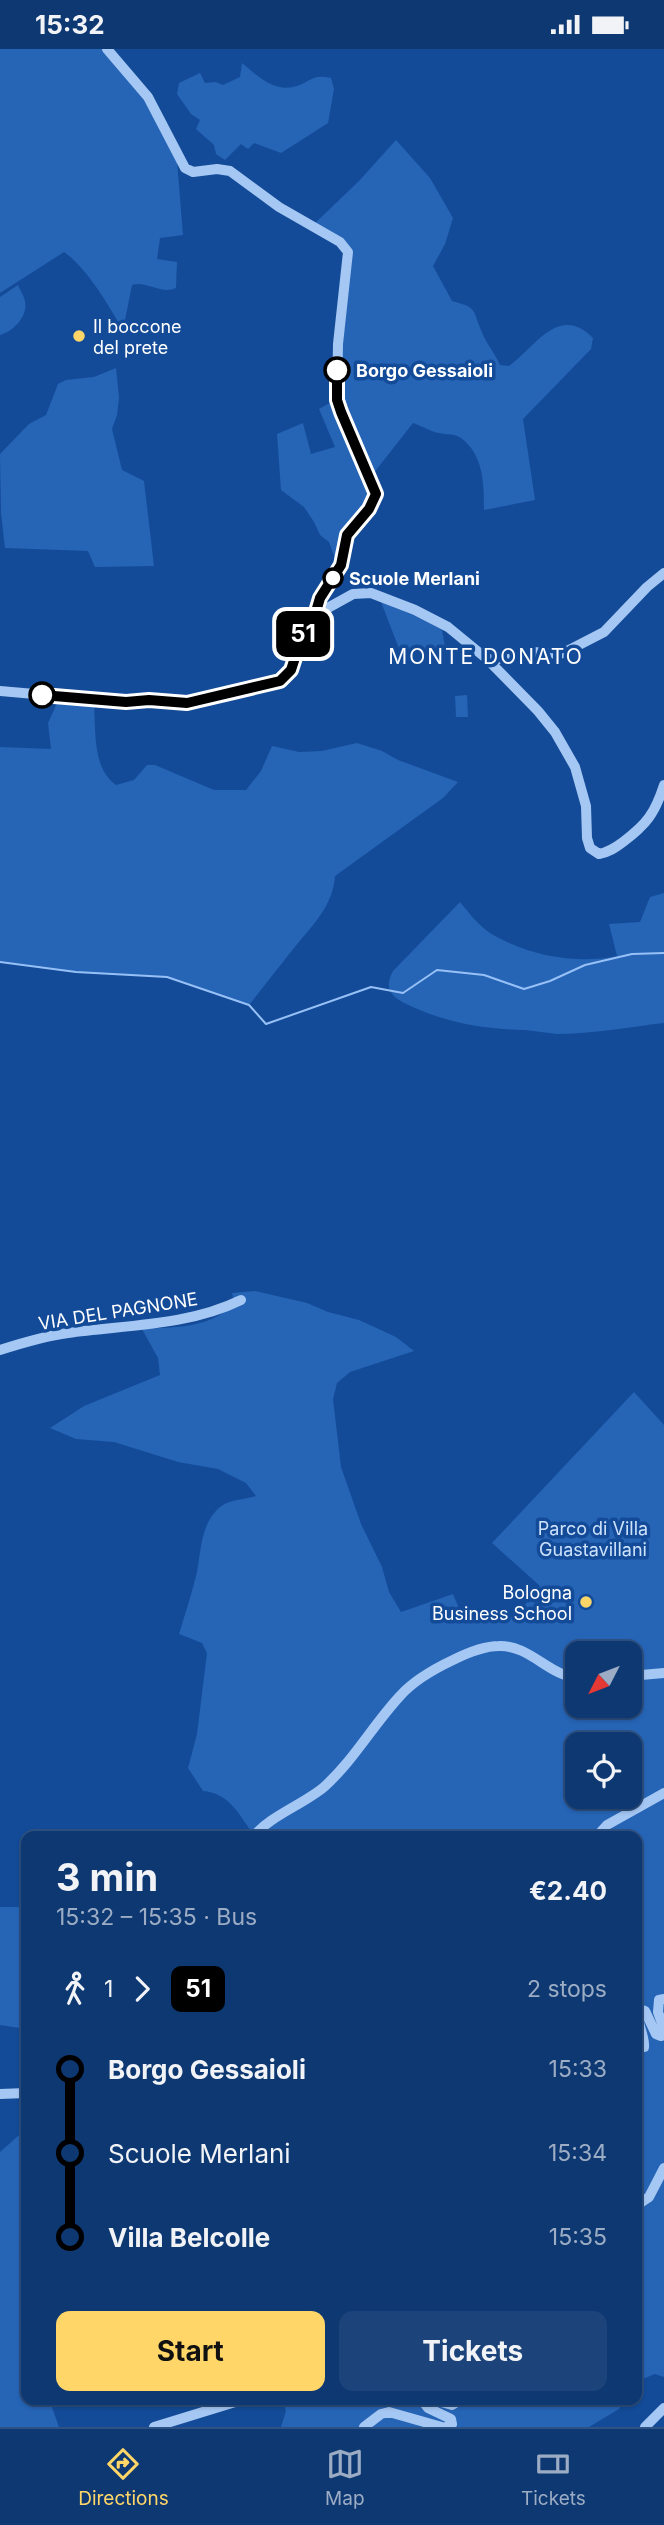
<!DOCTYPE html>
<html lang="en">
<head>
<meta charset="utf-8">
<style>
	body { margin:0; font-family:Inter,sans-serif; background:#1c437a; color:#f1f3f6; height:100vh; display:flex; flex-direction:column; font-size:26px; white-space:nowrap }
	* { box-sizing:border-box; margin:0 }
	p { font-size:23px; color:#9bacc4 }
	.icon { flex:none; width:38px; height:38px; fill:none; stroke:currentColor; stroke-width:2; stroke-linecap:round; stroke-linejoin:round }
	.map { position:relative; flex:1; overflow:hidden }
	.drawer { position:absolute; left:21px; top:1782px; width:621px; height:574px; display:flex; flex-direction:column; background:#0e3872; border-radius:14px; box-shadow:0 2px 5px #0004,0 0 0 2px #2e5284 }
	.drawer>* { flex:none }
	.badge { padding:0 14px; border-radius:10px; font-size:24px; line-height:46px }
	.needle { width:46px; rotate:228deg }
	.controls { position:absolute; left:565px; top:1592px; display:grid; gap:14px }
	.controls a { display:grid; place-items:center; width:77px; height:77px; border-radius:14px; background:#0e3872; box-shadow:0 2px 5px #0004,0 0 0 2px #2e5284; font-size:35px }
	.map>.badge { position:absolute; translate:-50% -50%; box-shadow:0 0 0 4px #fff }
	.legs { display:flex; align-items:center; gap:10px; height:77px; padding:0 35px; font-size:23px }
	.legs p { margin-inline-start:auto }
	.head { display:flex; align-items:center; justify-content:space-between; height:119px; padding:0 35px }
	h1 { font-size:38px; font-weight:700; line-height:52px }
	.primary-button { display:flex; gap:14px; margin-top:auto; padding:14px 35px }
	.primary-button a { flex:1; height:80px; border-radius:14px; background:#ffd667; color:#111; font-size:28px; font-weight:700; line-height:80px; text-align:center }
	.primary-button a+a { background:#1c437a; color:#f1f3f6 }
	ul { padding:0 35px; list-style:none }
	li { display:flex; align-items:center; gap:24px; height:84px; font-size:26px }
	li i { display:grid; place-items:center; width:10px; height:100%; margin:0 9px; background:currentColor }
	li i::after { content:''; width:18px; height:18px; margin:-9px; border:5px solid; border-radius:50%; background:#0e3872 }
	li p { margin-inline-start:auto }
	li:first-child i { background:linear-gradient(#0000 50%,currentColor 0) }
	li:last-child i { background:linear-gradient(currentColor 50%,#0000 0) }
	.status { display:flex; justify-content:space-between; align-items:center; height:49px; padding:0 35px; background:#0e3872; direction:ltr }
	.status svg { height:19px; fill:currentColor }
	.menu { display:flex; justify-content:space-around; align-items:center; height:98px; border-top:2px solid #2e5284; background:#0e3872; font-size:19px; color:#9bacc4 }
	.menu a { display:grid; justify-items:center; gap:4px }
	.menu .on { color:#ffd667 }
	.map>svg:first-child { display:block }
	.green { fill:#2664b6; fill-rule:evenodd }
	.lines { fill:none; stroke-linecap:round; stroke-linejoin:round }
	.stream { stroke:#97c1f6; stroke-width:2 }
	.minor { stroke:#a5c7f3; stroke-width:10 }
	.line-1-casing { stroke:#fff; stroke-width:16 }
	.line-1 { stroke:#000; stroke-width:10 }
	.poi-dot { fill:#ffd667; stroke:#134b98; stroke-width:2.5 }
	.stop-1-dot { fill:#fff; stroke:#000; stroke-width:3.5 }
	.labels { text-anchor:middle; dominant-baseline:central; stroke-width:7; stroke-linejoin:round; paint-order:stroke }
	.poi-label { font-size:18px; fill:#fff; stroke:#134b98; text-anchor:start }
	.stop-label { font-size:18px; font-weight:bold; fill:#fff; stroke:#134b98; text-anchor:start }
	.street-label { font-size:18px; fill:#fff; stroke:#134b98 }
	.park-label { font-size:18px; fill:#cde2fd; stroke:#134b98 }
	.quarter-label { font-size:21px; letter-spacing:2px; fill:#fff; stroke:#134b98 }
</style>
</head>
<body>
<div class="status"><b>15:32</b><svg viewBox="0 0 49 12"><path d="M0 12V9h3v3zM5 12V6h3v6zM10 12V3h3v9zM15 12V0h3v12zM26 1h20v11H26zM47 4h2v5h-2z"/></svg></div>
<div class="map">
<svg width="664" height="2378" viewBox="0 0 664 2378">
	<rect width="100%" height="100%" fill="#134b98"/>
	<path class="green" d="M0,0h104l40,46 33,66 6,74 -23,3 -3,21 20,3 -1,26c-15,7 -30,-8 -44,-3l-9,45c-15,-25 -35,-61 -59,-78l-64,41z
		M242,14c14,12 31,28 51,24 17,-4 18,-14 38,-9l3,11 -6,34 -47,30 -27,-10 -6,6 -7,-5 -16,16 -9,-6 -2,-9 -18,-16 4,-9 -9,-6 -14,-20 2,-11 21,-10 5,10 11,-1 7,3 17,-8z
		M396,91l34,38 23,40 -8,26 -12,22 19,35c26,7 20,8 29,29 4,12 14,23 19,35l9,1c26,-19 50,-63 84,-28l-2,11 -68,70 12,81 -51,10c0,-25 0,-55 -23,-72 -7,-5 -14,-3 -22,-5 -7,-1 -17,-7 -26,-10l-40,51 -33,-70 5,-153 -33,-25 47,-45z
		M18,236c2,5 6,11 7,16 3,16 -12,30 -25,34v-38z
		M116,319l3,30 -2,17 -5,14 10,41 22,11 10,85 -59,1 -7,-16 -83,-3 -4,-35 -1,-59 29,-30 17,-9 12,-31 8,-4 28,-3z
		M337,350l39,95 -22,31 -17,39 -8,-22 -9,-7 -6,-13 -10,-15 -23,-17 -4,-56 26,-11 8,31 24,-7 -16,-38z
		M381,553l40,16 21,12 3,17 -1,6 -6,5 -16,-11 -22,4z
		M467,646l1,22h-12l-1,-21z
		M58,652l36,4c2,26 -2,63 22,80l18,-5 13,-15h8l59,25h32l15,-19 11,-25 27,6 23,-1 35,-8 25,8 16,9 60,22 -15,16 -108,78c-2,30 -23,50 -41,72 -15,19 -30,38 -45,57l-82,-28 -91,-5 -76,-10v-215l51,2 -3,-26z
		M664,844v130c-35,4 -71,11 -107,11 -11,-1 -21,-3 -32,-4 -38,-1 -74,-6 -110,-22 -18,-8 -34,-15 -22,-37l67,-69c9,11 18,23 30,31 36,22 86,32 127,23l-8,-32 31,-2 10,-25z
		M255,1242l52,12 21,9 31,8 37,17 18,14 -64,21 -13,11 -4,16 8,68 20,57 21,43 7,25 12,20 52,-18 8,19 45,5 11,-3 23,-29 -48,-43 142,-151 30,33v952l-9,-3 -18,7v-545h-383c-14,-21 -25,-43 -51,-45l-15,-23 9,-34 10,-81 -5,-10 -23,-9c6,-20 13,-41 18,-62 4,-22 4,-49 23,-65 10,-8 24,-7 36,-11l-10,-13 -28,-14 -40,-7 -64,-20 -38,-3 -26,-11 34,-22 76,-31 -2,-17 -16,-29c30,-2 72,0 92,-27l-2,-9zM578,1605h52v52h-52zM578,1696h52v52h-52z
		M0,1858h26v122l-26,-4z
		M26,2080v270h23l10,28h-59v-275z
		M282,2350h343l-6,10 -30,18h-308l5,-16z"/>
	<g class="lines">
		<path class="stream" d="M0,913l76,10 91,5 82,28 17,19 105,-37 32,6 34,-23 47,5 40,14 26,-8 35,-16 47,-11 32,-1"/>
		<path class="minor" d="M107,0l41,48 37,71 8,4 24,-3 13,2 49,36 61,35 8,10 -10,92 -1,55 39,95 -7,15 -22,26 -6,30 -25,41 -1,9
			M487,610h24l22,-7 27,2 13,-6 31,-16 43,-45 17,-14
			M0,642l126,11 23,-2 38,3 93,-22 11,-11 11,-34 13,-21 38,-21 18,-1 44,17 33,17 39,32 51,52 17,21 20,35 11,39 1,32 3,10 9,6c10,-2 16,-6 24,-12 24,-18 32,-29 41,-57
			M0,1301c22,-7 45,-14 68,-17 57,-8 120,-7 173,-33
			M630,1627l34,-3
			M254,1787c16,-20 50,-32 70,-49 30,-27 49,-62 76,-91 14,-16 34,-27 53,-36 14,-7 31,-14 46,-14 31,-1 50,30 79,32
			M597,1787l10,-11 57,-32
			M664,1950l-5,1 -1,12 6,17
			M637,1998h7c1,-13 -9,-25 -5,-38l6,2 11,23 5,2 3,-2
			M0,2045l26,-1
			M637,2156l12,-8 15,-29
			M426,2350l-1,5 3,4 23,11 1,5 -6,3
			M431,2350l21,6 10,-6
			M154,2378l91,-28
			M364,2378l17,-13 8,-2 53,15
			M645,2378l19,-19"/>
	</g>
	<g class="lines">
		<defs>
			<path id="line-1" d="M42,646l84,7 23,-2 38,3 93,-22 11,-11 11,-34 13,-21 5,-17 21,-33 6,-30 22,-26 7,-15 -35,-82 -4,-12v-30"/>
		</defs>
		<use href="#line-1" class="line-1-casing"/>
		<use href="#line-1" class="line-1"/>
	</g>
	<g class="poi-dot">
		<circle cx="79" cy="287" r="7"/>
		<circle cx="586" cy="1553" r="7"/>
	</g>
	<g class="stop-1-dot">
		<circle cx="337" cy="321" r="12"/>
		<circle cx="333" cy="529" r="9"/>
		<circle cx="42" cy="646" r="12"/>
	</g>
	<g class="labels">
		<g class="poi-label">
			<text x="93" y="277">Il boccone<tspan x="93" dy="21">del prete</tspan></text>
			<text x="572" y="1543" text-anchor="end">Bologna<tspan x="572" dy="21">Business School</tspan></text>
		</g>
		<g class="stop-label">
			<text x="356" y="321">Borgo Gessaioli</text>
			<text x="349" y="529">Scuole Merlani</text>
		</g>
		<g class="street-label">
			<text transform="translate(118 1262) rotate(-9)">VIA DEL PAGNONE</text>
		</g>
		<g class="park-label">
			<text x="593" y="1479">Parco di Villa<tspan x="593" dy="21">Guastavillani</tspan></text>
		</g>
		<g class="quarter-label">
			<text x="486" y="607">MONTE DONATO</text>
		</g>
	</g>
</svg>
<div class="controls">
<a><svg class="needle" viewBox="-14 -14 28 28"><path d="M0-13l5 13h-10z" fill="#e53935"/><path d="M0 13l5-13h-10z" fill="#9bacc4"/></svg></a>
<a><svg class="icon" aria-label="locate" viewBox="0 0 24 24"><circle cx="12" cy="12" r="6"/><path d="M12 2v4M12 18v4M2 12h4M18 12h4"/></svg></a>
</div>
<b class="badge" style="left:303px;top:585px;background:#000;color:#fff">51</b>
<section class="drawer">
<div class="head"><div><h1>3 min</h1><p>15:32 – 15:35 · Bus</p></div><b>€2.40</b></div>
<div class="legs"><svg class="icon" aria-label="walk" viewBox="0 0 24 24"><circle cx="13" cy="4" r="2"/><path d="M13 8l-2 6 4 7M11 14l-3 7M7 12l3-4h3l4 4"/></svg>1<svg class="icon" aria-label="forward" viewBox="0 0 24 24"><path d="M9 5l7 7-7 7"/></svg><b class="badge" style="background:#000;color:#fff">51</b><p>2 stops</p></div>
<ul>
<li><i style="color:#000"></i><b>Borgo Gessaioli</b><p>15:33</p></li>
<li><i style="color:#000"></i><span>Scuole Merlani</span><p>15:34</p></li>
<li><i style="color:#000"></i><b>Villa Belcolle</b><p>15:35</p></li>
</ul>
<div class="primary-button"><a>Start</a><a>Tickets</a></div>
</section>
</div>
<nav class="menu">
<a class="on"><svg class="icon" aria-label="directions" viewBox="0 0 24 24"><path d="M12 3l9 9-9 9-9-9zM9 14v-3h6M13 9l2 2-2 2"/></svg>Directions</a>
<a><svg class="icon" aria-label="map" viewBox="0 0 24 24"><path d="M3 6l6-2 6 2 6-2v14l-6 2-6-2-6 2zM9 4v14M15 6v14"/></svg>Map</a>
<a><svg class="icon" aria-label="tickets" viewBox="0 0 24 24"><path d="M3 7h18v10H3zM15 7v10"/></svg>Tickets</a>
</nav>
</body>
</html>
